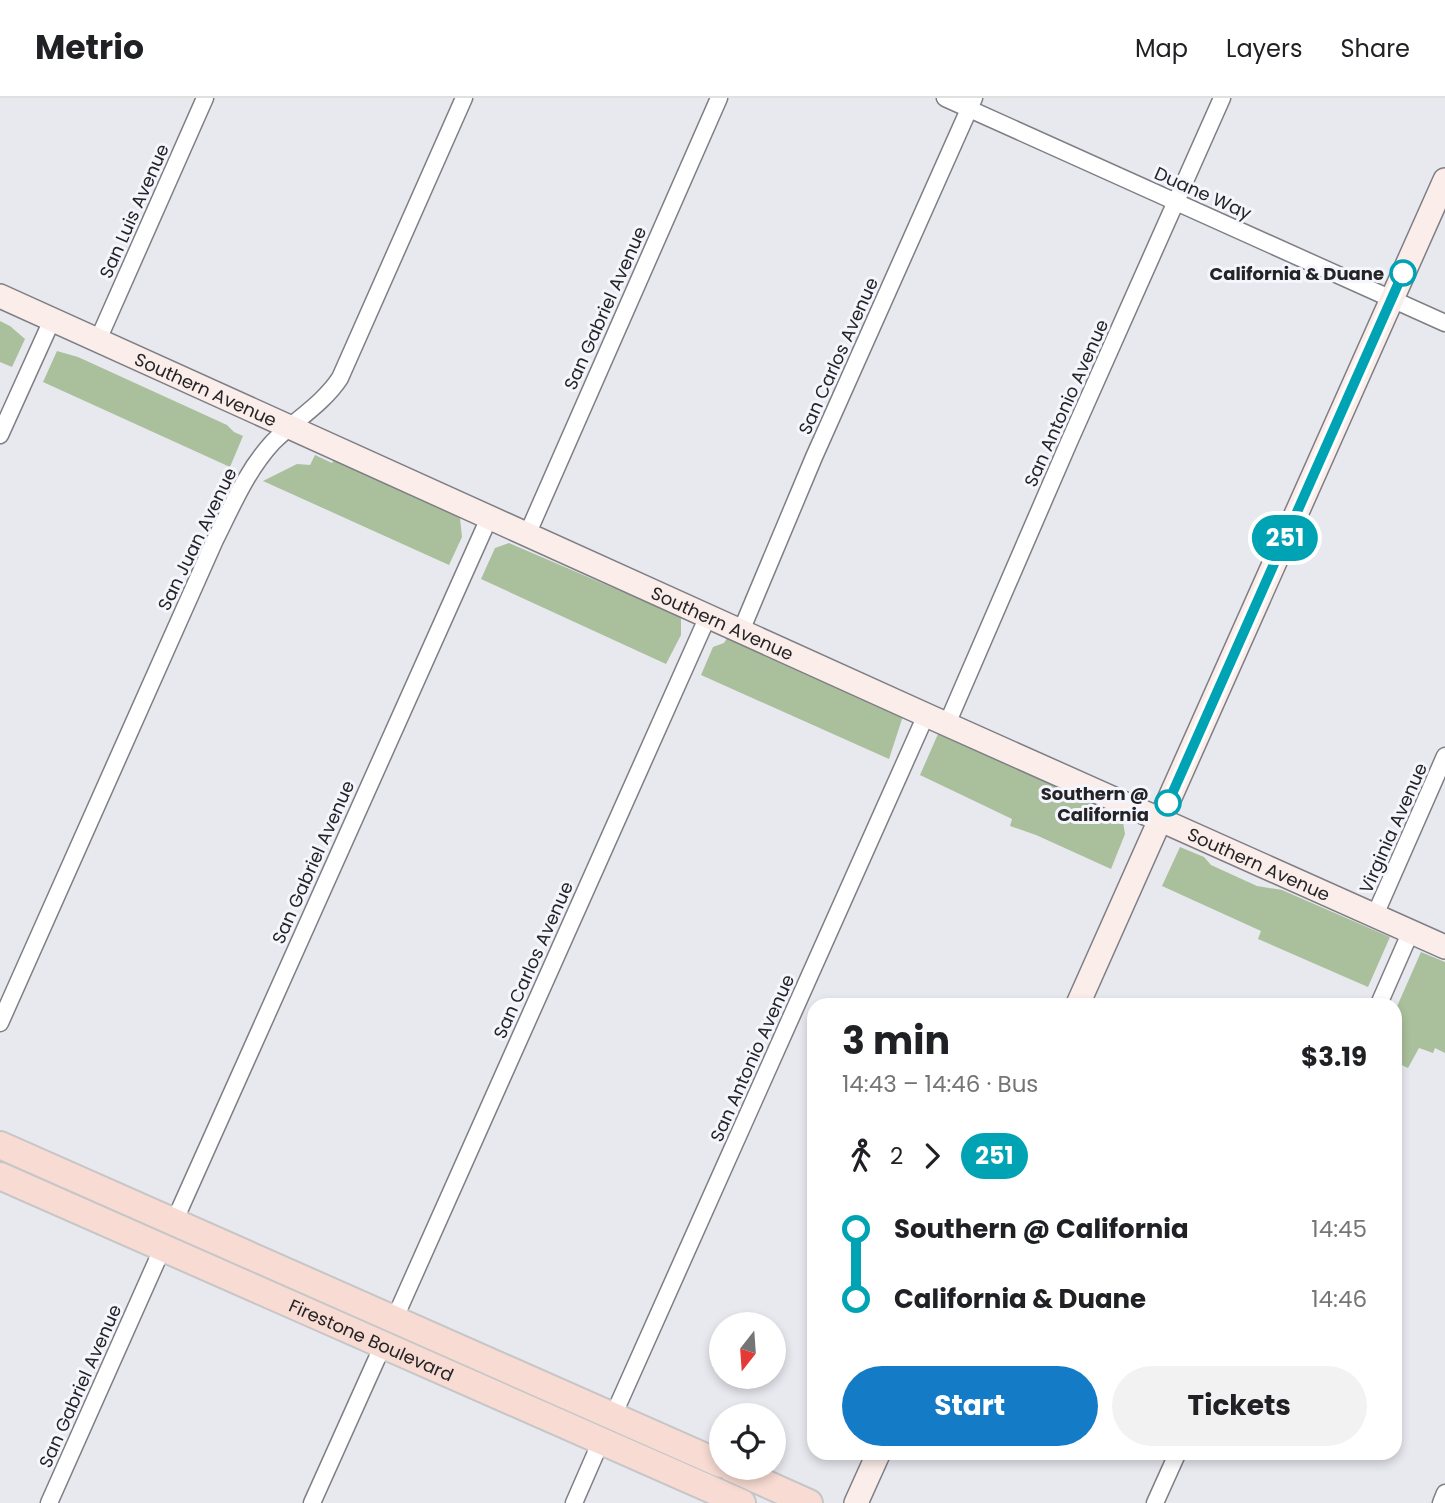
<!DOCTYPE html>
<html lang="en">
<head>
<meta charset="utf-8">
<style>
	body { margin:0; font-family:Poppins,sans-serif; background:#f2f2f2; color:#202124; height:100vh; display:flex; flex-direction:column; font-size:26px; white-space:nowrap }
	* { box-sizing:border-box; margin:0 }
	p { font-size:23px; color:#757577 }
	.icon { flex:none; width:38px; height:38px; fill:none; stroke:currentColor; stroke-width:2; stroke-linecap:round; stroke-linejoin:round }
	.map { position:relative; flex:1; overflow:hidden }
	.drawer { position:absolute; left:807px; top:900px; width:595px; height:462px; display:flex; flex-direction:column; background:#fff; border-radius:21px; box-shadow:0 4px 10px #0003 }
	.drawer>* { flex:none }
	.badge { padding:0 14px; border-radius:23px; font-size:24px; line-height:46px }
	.needle { width:46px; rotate:197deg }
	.buttons { position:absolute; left:709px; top:1214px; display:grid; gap:14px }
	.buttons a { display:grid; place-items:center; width:77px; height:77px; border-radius:50%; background:#fff; box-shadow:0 4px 10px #0003; font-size:35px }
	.map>.badge { position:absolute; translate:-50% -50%; box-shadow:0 0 0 4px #fff }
	.legs { display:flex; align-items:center; gap:10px; height:77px; padding:0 35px; font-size:23px }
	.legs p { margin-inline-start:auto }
	.overview { display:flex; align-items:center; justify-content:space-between; height:119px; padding:0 35px }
	h1 { font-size:38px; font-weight:700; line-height:52px }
	.button { display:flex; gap:14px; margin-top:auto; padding:14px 35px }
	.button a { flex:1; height:80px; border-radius:42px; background:#147cc7; color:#fff; font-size:28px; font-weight:700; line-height:80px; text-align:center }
	.button a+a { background:#f2f2f2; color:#202124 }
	ul { padding:0 35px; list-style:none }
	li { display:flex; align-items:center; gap:24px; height:70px; font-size:26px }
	li i { display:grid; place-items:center; width:10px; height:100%; margin:0 9px; background:currentColor }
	li i::after { content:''; width:18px; height:18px; margin:-9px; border:5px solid; border-radius:50%; background:#fff }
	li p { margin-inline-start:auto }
	li:first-child i { background:linear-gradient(#0000 50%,currentColor 0) }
	li:last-child i { background:linear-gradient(currentColor 50%,#0000 0) }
	header { display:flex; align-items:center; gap:42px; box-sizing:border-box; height:98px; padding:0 35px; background:#fff; border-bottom:2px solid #e0e0e0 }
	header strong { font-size:33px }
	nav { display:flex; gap:38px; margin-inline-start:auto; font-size:24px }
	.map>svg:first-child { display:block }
	.green { fill:#aac09c }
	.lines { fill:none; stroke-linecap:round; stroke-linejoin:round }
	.street-casing { stroke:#7e7e85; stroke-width:19 }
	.secondary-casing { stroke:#7e7e85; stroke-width:26 }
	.primary-casing { stroke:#c6c6c7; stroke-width:30 }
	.street { stroke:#fff; stroke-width:16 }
	.secondary { stroke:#fbede9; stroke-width:23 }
	.primary { stroke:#f8dcd3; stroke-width:26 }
	.line-1-casing { stroke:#fff; stroke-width:16 }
	.line-1 { stroke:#00a3b4; stroke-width:10 }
	.stop-1-dot { fill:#fff; stroke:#00a3b4; stroke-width:3.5 }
	.labels { text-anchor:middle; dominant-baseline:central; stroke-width:6; stroke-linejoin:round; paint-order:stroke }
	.street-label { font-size:18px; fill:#242427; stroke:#f5f5fd }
	.stop-label { font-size:18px; font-weight:bold; fill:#242427; stroke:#f5f5fd; text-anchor:end }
</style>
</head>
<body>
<header>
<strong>Metrio</strong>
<nav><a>Map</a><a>Layers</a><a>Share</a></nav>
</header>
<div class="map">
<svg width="1445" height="1405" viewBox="0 0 1445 1405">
	<rect width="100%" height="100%" fill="#e8e8ef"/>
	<path class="green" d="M0,223l10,5 15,13 -13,28 -12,-5z
		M57,253l21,6 149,68 7,7 9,4 -13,31 -187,-85z
		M315,357l17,8 2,-3 126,58 2,19 -13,28 -186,-84 34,-17 13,1z
		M509,445l172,74v18l-15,29 -185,-85 14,-31z
		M727,540l176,78 -14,43 -188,-84 12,-28 11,-4z
		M938,636l184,82 3,18 -14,35 -75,-34 -26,-9 2,-7 -92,-44z
		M1180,749l24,10 7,8 46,21 25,4 108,47 -22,50 -110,-48 3,-8 -99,-45z
		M1421,854l24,10v91l-10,-5 -2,5 -14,-5 -11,20 -13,-6v-51z"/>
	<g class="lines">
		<defs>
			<path id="street" d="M945,0l500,225
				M98,242l107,-242
				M0,337l52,-115
				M527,437l192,-437
				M741,533l73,-174 160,-359
				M947,626l122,-282 153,-344
				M1375,817l70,-159
				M1379,906l32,-73
				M0,925l215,-483c17,-34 32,-70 58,-98 22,-22 50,-38 67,-64l124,-280
				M174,1124l315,-704
				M394,1222l314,-704
				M613,1318l313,-701
				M49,1405l114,-256
				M312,1405l71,-158
				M574,1405l27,-62
				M1155,1405l23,-51
				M1441,1405l4,-10"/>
			<g id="secondary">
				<path id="s1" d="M0,198l926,419 519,232"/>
				<path d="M1078,906l367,-824"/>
				<path d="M856,1405l23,-51"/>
			</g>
			<g id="primary">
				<path d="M0,1047l721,319"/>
				<path id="s2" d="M0,1078l742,327"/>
				<path d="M731,1370l78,35"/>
			</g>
		</defs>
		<use href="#street" class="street-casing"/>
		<use href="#secondary" class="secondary-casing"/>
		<use href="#primary" class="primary-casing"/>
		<use href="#street" class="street"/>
		<use href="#secondary" class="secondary"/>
		<use href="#primary" class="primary"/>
	</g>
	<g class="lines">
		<defs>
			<path id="line-1" d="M1168,705l235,-530"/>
		</defs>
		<use href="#line-1" class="line-1-casing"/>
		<use href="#line-1" class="line-1"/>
	</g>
	<g class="stop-1-dot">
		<circle cx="1403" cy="175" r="12"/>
		<circle cx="1168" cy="705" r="12"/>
	</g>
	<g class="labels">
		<g class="street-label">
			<text transform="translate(1203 95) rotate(24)">Duane Way</text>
			<text transform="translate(134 113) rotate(-66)">San Luis Avenue</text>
			<text transform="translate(605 210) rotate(-66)">San Gabriel Avenue</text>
			<text transform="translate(838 258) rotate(-66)">San Carlos Avenue</text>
			<text stroke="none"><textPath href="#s1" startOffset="226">Southern Avenue</textPath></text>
			<text transform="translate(1066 305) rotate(-66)">San Antonio Avenue</text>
			<text transform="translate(197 441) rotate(-64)">San Juan Avenue</text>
			<text stroke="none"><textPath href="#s1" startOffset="793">Southern Avenue</textPath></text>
			<text transform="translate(1393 730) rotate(-66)">Virginia Avenue</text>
			<text transform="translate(313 764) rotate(-66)">San Gabriel Avenue</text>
			<text stroke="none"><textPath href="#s1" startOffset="1381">Southern Avenue</textPath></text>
			<text transform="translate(533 862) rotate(-66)">San Carlos Avenue</text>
			<text transform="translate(752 960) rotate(-66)">San Antonio Avenue</text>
			<text stroke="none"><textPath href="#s2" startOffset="406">Firestone Boulevard</textPath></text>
			<text transform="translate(80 1288) rotate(-66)">San Gabriel Avenue</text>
		</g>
		<g class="stop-label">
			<text x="1384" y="175">California &amp; Duane</text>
			<text x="1149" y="695">Southern @<tspan x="1149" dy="21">California</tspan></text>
		</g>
	</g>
</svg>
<div class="buttons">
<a><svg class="needle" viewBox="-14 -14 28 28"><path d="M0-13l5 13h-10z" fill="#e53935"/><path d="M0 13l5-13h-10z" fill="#757577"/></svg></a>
<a><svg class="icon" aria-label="locate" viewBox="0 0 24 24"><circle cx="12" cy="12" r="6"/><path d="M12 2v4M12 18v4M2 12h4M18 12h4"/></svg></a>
</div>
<b class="badge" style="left:1285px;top:440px;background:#00a3b4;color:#fff">251</b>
<section class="drawer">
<div class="overview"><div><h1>3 min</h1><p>14:43 – 14:46 · Bus</p></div><b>$3.19</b></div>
<div class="legs"><svg class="icon" aria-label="walk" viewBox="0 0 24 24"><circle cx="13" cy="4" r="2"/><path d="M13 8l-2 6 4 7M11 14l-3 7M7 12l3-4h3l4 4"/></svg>2<svg class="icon" aria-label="forward" viewBox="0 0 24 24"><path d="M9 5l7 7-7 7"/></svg><b class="badge" style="background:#00a3b4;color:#fff">251</b></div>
<ul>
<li><i style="color:#00a3b4"></i><b>Southern @ California</b><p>14:45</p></li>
<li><i style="color:#00a3b4"></i><b>California &amp; Duane</b><p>14:46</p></li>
</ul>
<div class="button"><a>Start</a><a>Tickets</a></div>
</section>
</div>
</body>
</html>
